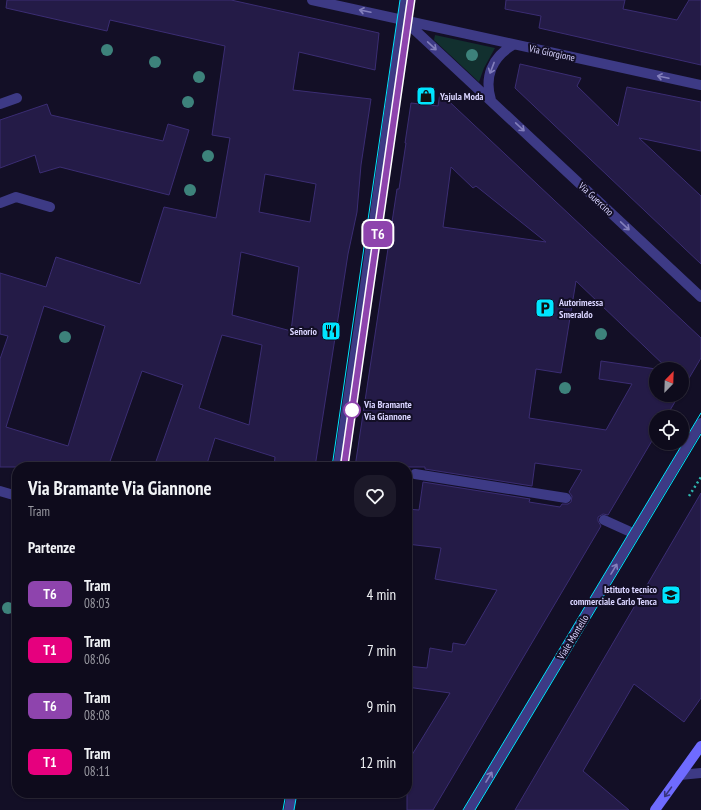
<!DOCTYPE html>
<html lang="it">
<head>
<meta charset="utf-8">
<style>
	body { margin:0; font-family:"PT Sans Narrow",sans-serif; background:#1c1929; color:#f1f3f6; height:100vh; display:flex; flex-direction:column; font-size:15px; white-space:nowrap }
	* { box-sizing:border-box; margin:0 }
	p { font-size:13px; color:#9b9ba3 }
	.icon { flex:none; width:22px; height:22px; fill:none; stroke:currentColor; stroke-width:2; stroke-linecap:round; stroke-linejoin:round }
	.map { position:relative; flex:1; overflow:hidden }
	.panel { position:absolute; left:12px; top:462px; width:400px; height:336px; display:flex; flex-direction:column; background:#0e0b1c; border-radius:16px; box-shadow:0 1px 3px #0004,0 0 0 1px #2e2b3b }
	.panel>* { flex:none }
	.badge { padding:0 8px; border-radius:6px; font-size:14px; line-height:26px }
	.needle { width:26px; rotate:23deg }
	.fabs { position:absolute; left:649px; top:362px; display:grid; gap:8px }
	.fabs a { display:grid; place-items:center; width:40px; height:40px; border-radius:50%; background:#0e0b1c; box-shadow:0 1px 3px #0004,0 0 0 1px #2e2b3b; font-size:20px }
	.map>.badge { position:absolute; translate:-50% -50%; box-shadow:0 0 0 2px #fff }
	h2 { padding:0 16px; font-size:15px; line-height:36px }
	.round { display:grid; place-items:center; flex:none; width:42px; height:42px; border-radius:16px; background:#1c1929 }
	.overview { display:flex; align-items:center; justify-content:space-between; height:68px; padding:0 16px }
	h1 { font-size:19px; font-weight:600; line-height:30px }
	ul { padding:0; list-style:none }
	li { display:flex; align-items:center; gap:12px; height:56px; padding:0 16px }
	li div { flex:1 }
	li b { display:block; font-size:15px }
	li em { font-style:normal }
	li .badge { min-width:44px; font-weight:700; text-align:center }
	.map>svg:first-child { display:block }
	.green { fill:#12302f }
	.building { fill:#241b47; stroke:#3b2d73; fill-rule:evenodd }
	.lines { fill:none; stroke-linecap:round; stroke-linejoin:round }
	.path { stroke:#2fb8b0; stroke-width:2.5; stroke-dasharray:2 3; stroke-linecap:butt }
	.service { stroke:#3d3a85; stroke-width:10 }
	.minor { stroke:#3d3a85; stroke-width:10 }
	.tertiary { stroke:#3d3a85; stroke-width:10 }
	.secondary { stroke:#6f6bff; stroke-width:10 }
	.tram { stroke:#00e5ff; stroke-width:1 }
	.tree { fill:#3d827b }
	.oneway { stroke:#837fbc }
	.oneway2 { stroke:#38347d }
	.line-casing { stroke:#fff; stroke-width:9 }
	.line { stroke:#8e44ad; stroke-width:6 }
	.stop-dot { fill:#fff; stroke:#8e44ad; stroke-width:2 }
	.labels { text-anchor:middle; dominant-baseline:central; stroke-width:4; stroke-linejoin:round; paint-order:stroke }
	.street-label { font-size:10px; fill:#d9d4ff; stroke:#130f26 }
	.poi-label { font-size:10px; font-weight:bold; fill:#d9d4ff; stroke:#130f26; text-anchor:start }
	.stop-label { font-size:10px; font-weight:bold; fill:#d9d4ff; stroke:#130f26; text-anchor:start }
</style>
</head>
<body>
<div class="map">
<svg width="701" height="810" viewBox="0 0 701 810">
	<rect width="100%" height="100%" fill="#130f26"/>
	<path class="green" d="M435,35l60,13 -11,20 -5,14 -45,-42z"/>
	<path class="building" d="M7,0h224l148,33 -4,37 -76,-18 -6,38 78,9 -10,66 -4,47 -9,42 -33,213h-41l1,-10 -60,-19 -9,29h-52l29,-82 -41,-14 -34,96h-108v-108l8,-23 -8,-2v-61l46,14 10,-30 84,27 24,-77 52,11 14,-80 -18,-3 13,-89 -115,-26 -3,11 -101,-23zM265,174l51,10 -6,38 -51,-10zM241,252l58,15 -8,64 -59,-16zM44,306l61,20 -37,120 -62,-19zM222,335l40,10 -13,80 -50,-17z
		M506,0h119l-2,9 54,11 12,-20h12v65l-162,-37 2,-12 -36,-7z
		M520,64l61,14 -4,8 41,40 9,-39 74,15v49l-62,-13 62,58v68l-186,-176z
		M440,93l261,245v20l-19,32v-21h-14l-92,-88 -15,92 -25,-4 -7,49 77,12 26,-46 -33,-5 2,-18 55,8v26h23l-13,22h-10v17l-48,81 -5,-1 -5,3v4l3,5 -168,284h-26v-47l43,-70 -43,-6v-21l20,2 3,-20 22,4 1,-9 12,2 32,-55 -62,-11 6,-31 -34,-4v-35l12,1 4,-28 107,17 -1,3 31,5 2,-3h6l3,-2 1,-6 -3,-4 13,-22 -47,-7 -3,23 -107,-17v-2h-70l42,-278h2l7,-46h-1l6,-40 27,3zM451,167l22,21 3,-2 70,56 -103,-15z
		M47,104l4,11 112,26 5,-17 21,6 -20,65 -109,-28 -20,6 -5,-18 -35,13v-48z
		M701,493v205l-17,24 -50,-38 -51,87 46,39h-114z"/>
	<g class="lines">
		<path class="path" d="M689,496l12,-19"/>
		<path class="service" d="M0,104l17,-6
			M0,203l16,-6 34,10
			M415,474l151,24
			M604,520l31,14
			M680,775l21,-2"/>
		<path class="minor" d="M312,0l389,85
			M403,19l298,278
			M491,100c-7,-23 1,-43 22,-55
			M0,491l17,5
			M469,810l232,-387"/>
		<path class="tertiary" d="M338,467l25,-167 42,-300
			M289,810l3,-17"/>
		<path class="secondary" d="M655,810l46,-64"/>
		<path class="tram" d="M332,467l68,-467
			M344,467l67,-467
			M283,810l3,-17
			M294,810l3,-17
			M463,810l238,-397
			M475,810l226,-376"/>
	</g>
	<g class="tree">
		<circle cx="107" cy="50" r="6"/>
		<circle cx="472" cy="55" r="6"/>
		<circle cx="155" cy="62" r="6"/>
		<circle cx="199" cy="77" r="6"/>
		<circle cx="188" cy="102" r="6"/>
		<circle cx="208" cy="156" r="6"/>
		<circle cx="190" cy="190" r="6"/>
		<circle cx="601" cy="334" r="6"/>
		<circle cx="65" cy="337" r="6"/>
		<circle cx="565" cy="388" r="6"/>
		<circle cx="8" cy="608" r="6"/>
	</g>
	<defs><path id="oneway-shaft" d="M-6 0H5M1.5-3L5.5 0L1.5 3" fill="none" stroke-width="1.6" stroke-linecap="round" stroke-linejoin="round"/></defs>
	<g class="oneway">
		<use href="#oneway-shaft" transform="translate(365 11) rotate(-168)"/>
		<use href="#oneway-shaft" transform="translate(432 46) rotate(43)"/>
		<use href="#oneway-shaft" transform="translate(492 68) rotate(111)"/>
		<use href="#oneway-shaft" transform="translate(663 77) rotate(-168)"/>
		<use href="#oneway-shaft" transform="translate(520 127) rotate(43)"/>
		<use href="#oneway-shaft" transform="translate(625 226) rotate(43)"/>
		<use href="#oneway-shaft" transform="translate(614 569) rotate(-59)"/>
		<use href="#oneway-shaft" transform="translate(489 777) rotate(-59)"/>
	</g>
	<use class="oneway2" href="#oneway-shaft" transform="translate(668 792) rotate(126)"/>
	<g class="lines">
		<defs>
			<path id="line" d="M344,467l67,-467"/>
		</defs>
		<use href="#line" class="line-casing"/>
		<use href="#line" class="line"/>
	</g>
	<defs>
		<symbol id="shop-square" viewBox="-11 -11 22 22"><rect x="-9" y="-9" width="18" height="18" rx="4" fill="#00e5ff" stroke="#130f26"/><path d="M-5-2.5h2.3a2.7 3.5 0 0 1 5.4 0H5L5.5 6h-11ZM-1.5-2.5h3a1.5 2.3 0 0 0-3 0Z" fill="#111"/></symbol>
		<symbol id="parking-square" viewBox="-11 -11 22 22"><rect x="-9" y="-9" width="18" height="18" rx="4" fill="#00e5ff" stroke="#130f26"/><path d="M-3.5-5.5H1a3.5 3.5 0 0 1 0 7H-1V5.5H-3.5ZM-1-3.4V-.6H.8a1.4 1.4 0 0 0 0-2.8Z" fill="#111"/></symbol>
		<symbol id="restaurant-square" viewBox="-11 -11 22 22"><rect x="-9" y="-9" width="18" height="18" rx="4" fill="#00e5ff" stroke="#130f26"/><path d="M-5-6h1v4h1v-4h1v4h1v-4h1v5L-1.5 .5V6h-2V.5L-5-1ZM5-6V6H3V1.5H1.5Q1.5-4 5-6Z" fill="#111"/></symbol>
		<symbol id="school-square" viewBox="-11 -11 22 22"><rect x="-9" y="-9" width="18" height="18" rx="4" fill="#00e5ff" stroke="#130f26"/><path d="M0-5L7-2L0 1L-7-2ZM-4 1L0 2.5L4 1V4Q0 6-4 4Z" fill="#111"/></symbol>
	</defs>
	<g fill-rule="evenodd">
		<use href="#shop-square" x="415" y="85" width="22" height="22"/>
		<use href="#parking-square" x="534" y="297" width="22" height="22"/>
		<use href="#restaurant-square" x="320" y="320" width="22" height="22"/>
		<use href="#school-square" x="660" y="584" width="22" height="22"/>
	</g>
	<circle class="stop-dot" cx="352" cy="410" r="8"/>
	<g class="labels">
		<g class="street-label">
			<text transform="translate(552 53) rotate(12)">Via Giorgione</text>
			<text transform="translate(596 199) rotate(43)">Via Guercino</text>
			<text transform="translate(573 637) rotate(-59)">Viale Montello</text>
		</g>
		<g class="poi-label">
			<text x="440" y="96">Yajula Moda</text>
			<text x="559" y="302">Autorimessa<tspan x="559" dy="12">Smeraldo</tspan></text>
			<text x="317" y="331" text-anchor="end">Señorío</text>
			<text x="657" y="589" text-anchor="end">Istituto tecnico<tspan x="657" dy="12">commerciale Carlo Tenca</tspan></text>
		</g>
		<g class="stop-label">
			<text x="364" y="404">Via Bramante<tspan x="364" dy="12">Via Giannone</tspan></text>
		</g>
	</g>
</svg>
<div class="fabs">
<a><svg class="needle" viewBox="-14 -14 28 28"><path d="M0-13l5 13h-10z" fill="#e53935"/><path d="M0 13l5-13h-10z" fill="#9b9ba3"/></svg></a>
<a><svg class="icon" aria-label="locate" viewBox="0 0 24 24"><circle cx="12" cy="12" r="6"/><path d="M12 2v4M12 18v4M2 12h4M18 12h4"/></svg></a>
</div>
<b class="badge" style="left:378px;top:234px;background:#8e44ad;color:#fff">T6</b>
<section class="panel">
<div class="overview"><div><h1>Via Bramante Via Giannone</h1><p>Tram</p></div><a class="round"><svg class="icon" aria-label="heart" viewBox="0 0 24 24"><path d="M12 20l-8-8c-3-5 5-10 8-4 3-6 11-1 8 4z"/></svg></a></div>
<h2>Partenze</h2>
<ul>
<li><span class="badge" style="background:#8e44ad;color:#fff">T6</span><div><b>Tram</b><p>08:03</p></div><em>4 min</em></li>
<li><span class="badge" style="background:#e6007e;color:#fff">T1</span><div><b>Tram</b><p>08:06</p></div><em>7 min</em></li>
<li><span class="badge" style="background:#8e44ad;color:#fff">T6</span><div><b>Tram</b><p>08:08</p></div><em>9 min</em></li>
<li><span class="badge" style="background:#e6007e;color:#fff">T1</span><div><b>Tram</b><p>08:11</p></div><em>12 min</em></li>
</ul>
</section>
</div>
</body>
</html>
